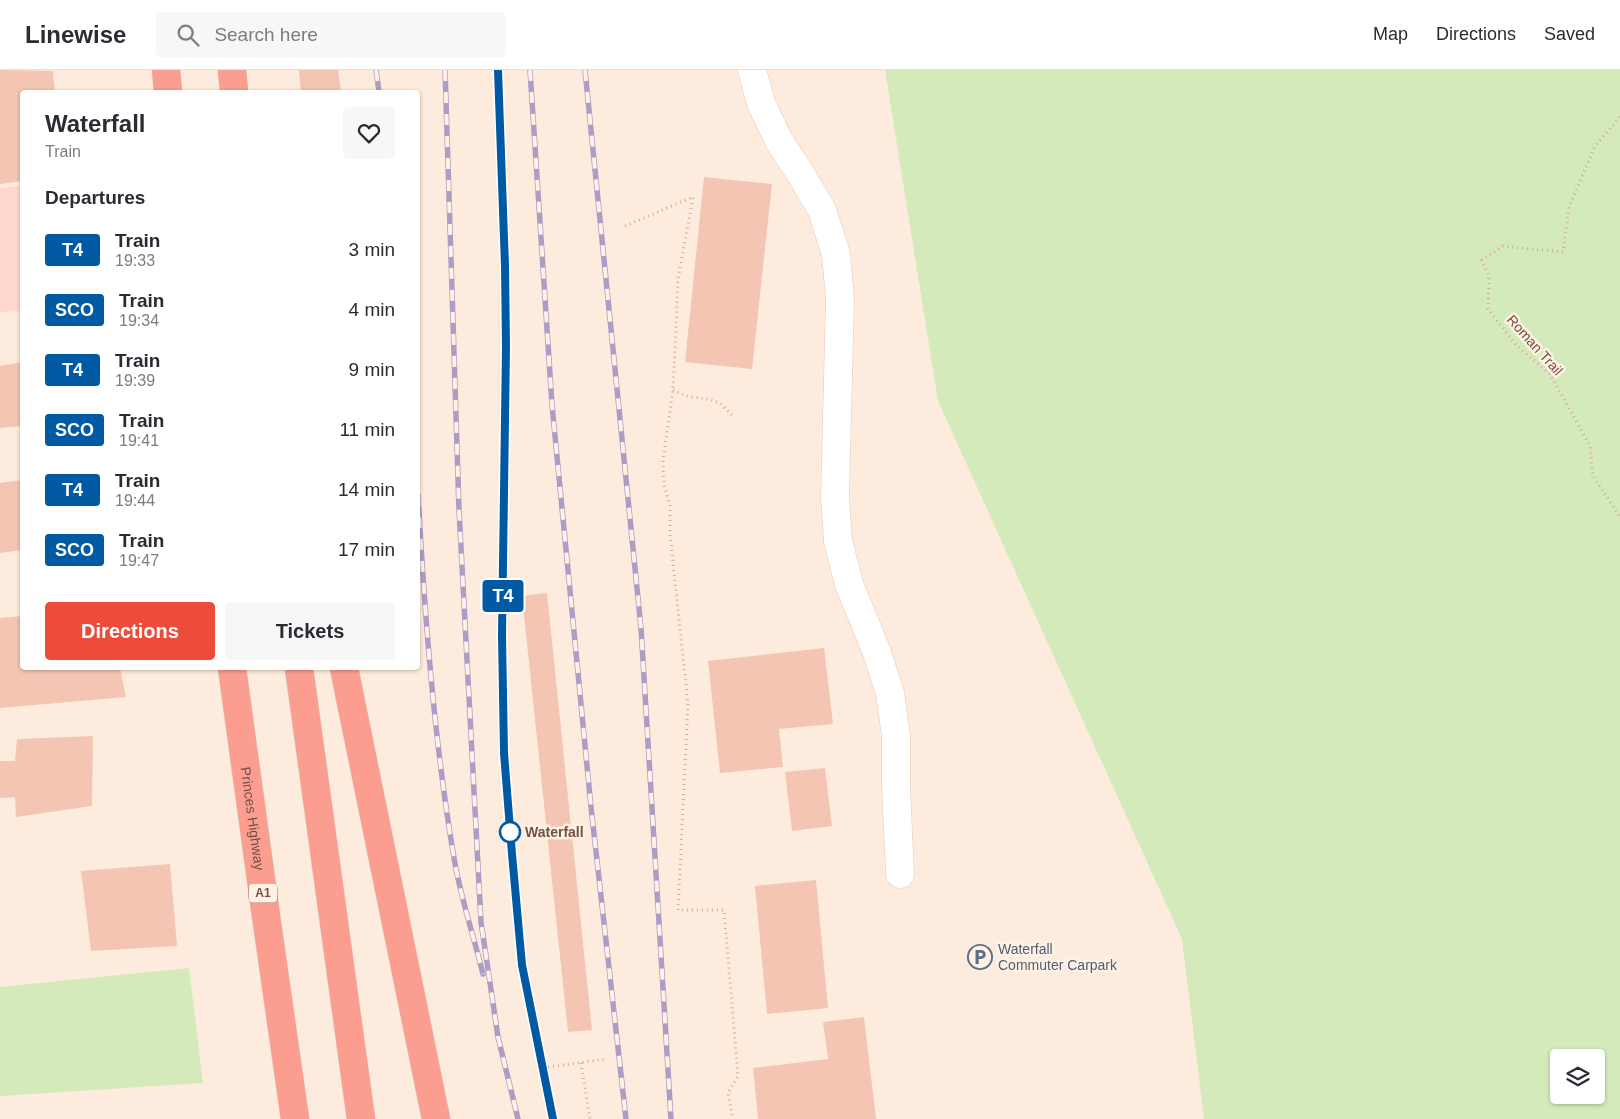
<!DOCTYPE html>
<html lang="en">
<head>
<meta charset="utf-8">
<style>
	body { margin:0; font-family:Helvetica,sans-serif; background:#f7f7f7; color:#2b2b33; height:100vh; display:flex; flex-direction:column; font-size:19px; white-space:nowrap }
	* { box-sizing:border-box; margin:0 }
	p { font-size:16px; color:#7c7c81 }
	.icon { flex:none; width:28px; height:28px; fill:none; stroke:currentColor; stroke-width:2; stroke-linecap:round; stroke-linejoin:round }
	.map { position:relative; flex:1; overflow:hidden }
	.sheet { position:absolute; left:20px; top:20px; width:400px; height:580px; display:flex; flex-direction:column; background:#fff; border-radius:5px; box-shadow:0 1px 4px #0004 }
	.sheet>* { flex:none }
	.badge { padding:0 10px; border-radius:4px; font-size:18px; line-height:32px }
	.buttons { position:absolute; left:1550px; top:979px; display:grid; gap:10px }
	.buttons a { display:grid; place-items:center; width:55px; height:55px; border-radius:5px; background:#fff; box-shadow:0 1px 4px #0004; font-size:25px }
	.map>.badge { position:absolute; translate:-50% -50%; box-shadow:0 0 0 2px #fff }
	h2 { padding:0 25px; font-size:19px; line-height:45px }
	.round { display:grid; place-items:center; flex:none; width:52px; height:52px; border-radius:5px; background:#f7f7f7 }
	.summary { display:flex; align-items:center; justify-content:space-between; height:85px; padding:0 25px }
	h1 { font-size:24px; font-weight:700; line-height:38px }
	.action { display:flex; gap:10px; margin-top:auto; padding:10px 25px }
	.action a { flex:1; height:58px; border-radius:5px; background:#ee4c3b; color:#fff; font-size:20px; font-weight:700; line-height:58px; text-align:center }
	.action a+a { background:#f7f7f7; color:#2b2b33 }
	ul { padding:0; list-style:none }
	li { display:flex; align-items:center; gap:15px; height:60px; padding:0 25px }
	li div { flex:1 }
	li b { display:block; font-size:19px }
	li em { font-style:normal }
	li .badge { min-width:55px; font-weight:700; text-align:center }
	header { display:flex; align-items:center; gap:30px; box-sizing:border-box; height:70px; padding:0 25px; background:#fff; border-bottom:1px solid #e1e1e2 }
	header strong { font-size:24px }
	nav { display:flex; gap:28px; margin-inline-start:auto; font-size:18px }
	.search { width:350px; height:45px; background:#f7f7f7; display:flex; align-items:center; gap:12px; box-sizing:border-box; padding:0 18px; border-radius:5px; color:#7c7c81; font-size:19px }
	.map>svg:first-child { display:block }
	.commercial { fill:#fed8cf }
	.green { fill:#d4eabb; fill-rule:evenodd }
	.building { fill:#f4c5b3 }
	.lines { fill:none; stroke-linecap:round; stroke-linejoin:round }
	.minor-casing { stroke:#e3c9bc; stroke-width:29 }
	.highway-casing { stroke:#d8cecb; stroke-width:29 }
	.path { stroke:#d8a897; stroke-width:3; stroke-dasharray:1 4; stroke-linecap:butt }
	.minor { stroke:#fff; stroke-width:28 }
	.highway { stroke:#fb9e90; stroke-width:28 }
	.rail-casing { stroke:#ad9dc5; stroke-width:5.5 }
	.rail { stroke:#fff1e4; stroke-width:4; stroke-dasharray:11; stroke-linecap:butt }
	.line-casing { stroke:#fff; stroke-width:11 }
	.line { stroke:#005aa3; stroke-width:8 }
	.stop-dot { fill:#fff; stroke:#005aa3; stroke-width:2.5 }
	.labels { text-anchor:middle; dominant-baseline:central; stroke-width:5; stroke-linejoin:round; paint-order:stroke }
	.shield { fill:#fff1e4; stroke:#9d8075; stroke-width:1 }
	.shield-label { font-size:12px; font-weight:bold; fill:#735045 }
	.street-label { font-size:14px; fill:#735045; stroke:#fff1e4 }
	.stop-label { font-size:14px; font-weight:bold; fill:#735045; stroke:#fff1e4; text-anchor:start }
	.service-label { font-size:14px; fill:#4e5e75; stroke:#fff1e4; text-anchor:start }
</style>
</head>
<body>
<header>
<strong>Linewise</strong>
<div class="search"><svg class="icon" aria-label="search" viewBox="0 0 24 24"><circle cx="10" cy="10" r="6"/><path d="M15 15l6 6"/></svg>Search here</div>
<nav><a>Map</a><a>Directions</a><a>Saved</a></nav>
</header>
<div class="map">
<svg width="1620" height="1049" viewBox="0 0 1620 1049">
	<rect width="100%" height="100%" fill="#fdecdd"/>
	<path class="commercial" d="M22,116v125l-22,1v-124z"/>
	<path class="green" d="M885,0h735v1049h-416l-22,-180 -244,-538zM1559,988h37v37h-37z
		M189,898l14,115 -203,13v-109z"/>
	<path class="building" d="M0,0l53,1 2,21h-33v89l-22,3z
		M299,0h39l3,22h-40z
		M704,107l68,7 -20,185 -67,-7z
		M22,292v64l-22,2v-62z
		M22,410v70l-22,3v-70z
		M547,523l45,437 -24,2 -46,-436z
		M22,546v52h98l6,29 -126,11v-90z
		M824,578l9,76 -54,5 4,38 -63,6 -12,-112z
		M93,666l-1,70 -76,11 -1,-20 -15,1v-37h15l2,-22z
		M825,698l7,58 -40,5 -7,-59z
		M170,794l7,82 -86,5 -10,-80z
		M816,810l12,128 -61,6 -12,-128z
		M864,947l12,102h-118l-5,-51 75,-9 -5,-37z"/>
	<g class="lines">
		<defs>
			<path id="minor" d="M752,0l9,33 18,38 21,32 22,37 14,44 4,44 -5,199 3,44 11,43 27,66 14,43 6,43v51l4,87"/>
			<g id="highway">
				<path d="M166,0l2,22"/>
				<path d="M232,0l2,22"/>
				<path id="s1" d="M232,598l35,255 28,196"/>
				<path d="M299,598l62,451"/>
				<path d="M344,598l92,451"/>
			</g>
		</defs>
		<use href="#minor" class="minor-casing"/>
		<use href="#highway" class="highway-casing"/>
		<path class="path" d="M1620,47l-25,29 -26,61 -6,45 -60,-6 -21,14 7,17 -1,32 29,37 33,28 40,72 3,30 27,41
			M625,156l68,-29 -15,82 -5,111 -10,70 1,25 6,21v28l18,170 -10,206h46l14,166 -10,17 5,26
			M673,320l13,6 22,3 12,4 12,12
			M581,993l9,56
			M548,997l59,-8"/>
		<use href="#minor" class="minor"/>
		<use href="#highway" class="highway"/>
		<defs>
			<path id="rail" d="M376,0l3,22
				M445,0l14,440 22,412 17,115 20,82
				M498,0l7,196 1,81 -4,289 2,117 8,101 11,111 30,154
				M530,0l22,335 39,402 35,312
				M585,0l56,558 30,491
				M418,425c7,123 16,247 37,369 7,37 19,74 28,110"/>
		</defs>
		<use href="#rail" class="rail-casing"/>
		<use href="#rail" class="rail"/>
	</g>
	<g class="lines">
		<defs>
			<path id="line" d="M498,0l7,196 1,81 -4,289 2,117 8,101 10,111 31,154"/>
		</defs>
		<use href="#line" class="line-casing"/>
		<use href="#line" class="line"/>
	</g>
	<defs>
		<symbol id="parking-ring" viewBox="-11 -11 22 22"><circle r="9.5" fill="#fff1e4" stroke="#5c6f8a" stroke-width="1.5"/><path d="M-3.5-5.5H1a3.5 3.5 0 0 1 0 7H-1V5.5H-3.5ZM-1-3.4V-.6H.8a1.4 1.4 0 0 0 0-2.8Z" fill="#5c6f8a"/></symbol>
	</defs>
	<g fill-rule="evenodd">
		<use href="#parking-ring" x="966" y="873" width="28" height="28"/>
	</g>
	<circle class="stop-dot" cx="510" cy="762" r="10"/>
	<g class="labels">
		<rect class="shield" x="249" y="813.5" width="28" height="19" rx="4"/>
		<g class="shield-label">
			<text x="263" y="823">A1</text>
		</g>
		<g class="street-label">
			<text transform="translate(1535 275) rotate(48)">Roman Trail</text>
			<text stroke="none"><textPath href="#s1" startOffset="152">Princes Highway</textPath></text>
		</g>
		<g class="stop-label">
			<text x="525" y="762">Waterfall</text>
		</g>
		<g class="service-label">
			<text x="998" y="879">Waterfall<tspan x="998" dy="16">Commuter Carpark</tspan></text>
		</g>
	</g>
</svg>
<div class="buttons">
<a><svg class="icon" aria-label="layers" viewBox="0 0 24 24"><path d="M12 4l9 5-9 5-9-5zM3 14l9 5 9-5"/></svg></a>
</div>
<b class="badge" style="left:503px;top:526px;background:#005aa3;color:#fff">T4</b>
<section class="sheet">
<div class="summary"><div><h1>Waterfall</h1><p>Train</p></div><a class="round"><svg class="icon" aria-label="heart" viewBox="0 0 24 24"><path d="M12 20l-8-8c-3-5 5-10 8-4 3-6 11-1 8 4z"/></svg></a></div>
<h2>Departures</h2>
<ul>
<li><span class="badge" style="background:#005aa3;color:#fff">T4</span><div><b>Train</b><p>19:33</p></div><em>3 min</em></li>
<li><span class="badge" style="background:#005aa3;color:#fff">SCO</span><div><b>Train</b><p>19:34</p></div><em>4 min</em></li>
<li><span class="badge" style="background:#005aa3;color:#fff">T4</span><div><b>Train</b><p>19:39</p></div><em>9 min</em></li>
<li><span class="badge" style="background:#005aa3;color:#fff">SCO</span><div><b>Train</b><p>19:41</p></div><em>11 min</em></li>
<li><span class="badge" style="background:#005aa3;color:#fff">T4</span><div><b>Train</b><p>19:44</p></div><em>14 min</em></li>
<li><span class="badge" style="background:#005aa3;color:#fff">SCO</span><div><b>Train</b><p>19:47</p></div><em>17 min</em></li>
</ul>
<div class="action"><a>Directions</a><a>Tickets</a></div>
</section>
</div>
</body>
</html>
